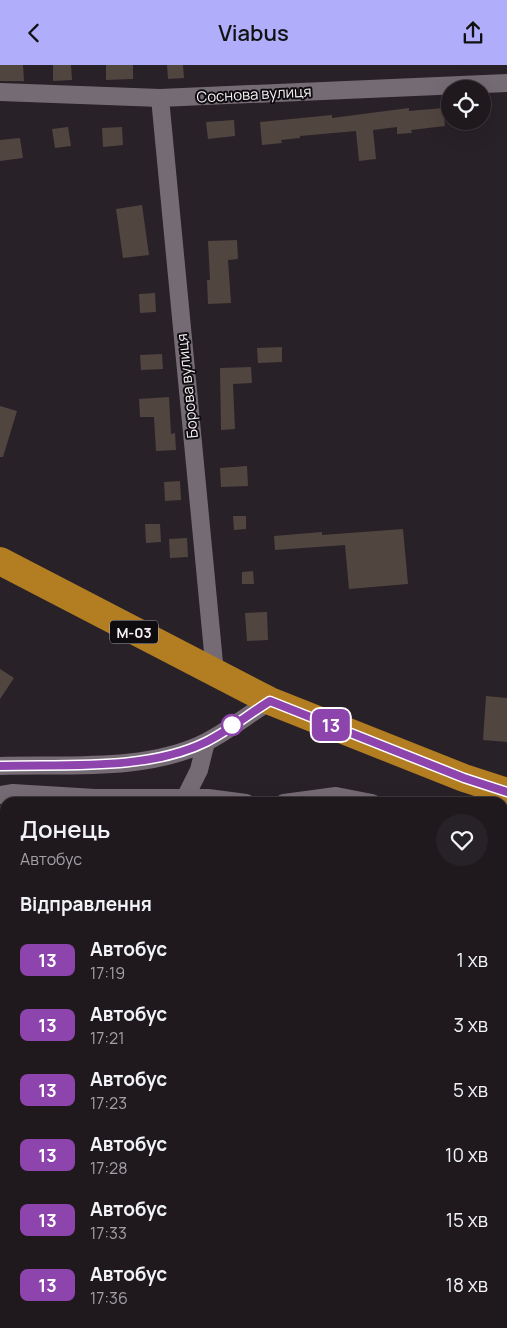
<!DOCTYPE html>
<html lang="uk">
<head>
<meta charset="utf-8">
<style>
	body { margin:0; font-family:Manrope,sans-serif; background:#272227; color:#f1f3f6; height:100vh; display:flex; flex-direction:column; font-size:19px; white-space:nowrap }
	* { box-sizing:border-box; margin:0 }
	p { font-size:16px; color:#a1a0a4 }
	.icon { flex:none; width:28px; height:28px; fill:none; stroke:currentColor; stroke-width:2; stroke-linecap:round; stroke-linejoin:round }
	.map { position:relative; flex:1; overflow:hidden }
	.sheet { position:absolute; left:0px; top:732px; width:508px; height:531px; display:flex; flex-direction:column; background:#1f191e; border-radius:15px 15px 0 0; box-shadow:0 5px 20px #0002,0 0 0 1px #3c383c }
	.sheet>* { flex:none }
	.badge { padding:0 10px; border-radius:8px; font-size:18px; line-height:32px }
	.tools { position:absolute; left:441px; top:15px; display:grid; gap:10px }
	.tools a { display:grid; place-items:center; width:50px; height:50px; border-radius:50%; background:#1f191e; box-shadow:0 5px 20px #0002,0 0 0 1px #3c383c; font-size:25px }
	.map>.badge { position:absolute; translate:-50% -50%; box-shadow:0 0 0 2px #fff }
	h2 { padding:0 20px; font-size:19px; line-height:45px }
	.round { display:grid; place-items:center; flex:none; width:52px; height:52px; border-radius:26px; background:#272227 }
	.headline { display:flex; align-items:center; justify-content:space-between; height:85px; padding:0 20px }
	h1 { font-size:24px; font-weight:600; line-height:38px }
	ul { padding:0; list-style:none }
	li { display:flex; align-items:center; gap:15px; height:65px; padding:0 20px }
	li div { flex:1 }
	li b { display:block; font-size:19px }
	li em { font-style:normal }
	li .badge { min-width:55px; font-weight:700; text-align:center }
	header { display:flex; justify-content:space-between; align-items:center; height:65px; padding:0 20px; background:#b0adfa; color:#111; font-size:22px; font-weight:600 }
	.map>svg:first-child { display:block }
	.building { fill:#514540 }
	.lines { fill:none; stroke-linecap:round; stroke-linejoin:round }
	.street { stroke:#756b74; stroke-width:18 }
	.highway { stroke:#b37e22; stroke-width:28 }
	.line-casing { stroke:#fff; stroke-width:11 }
	.line { stroke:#8e44ad; stroke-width:8 }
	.stop-dot { fill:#fff; stroke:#8e44ad; stroke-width:2.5 }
	.labels { text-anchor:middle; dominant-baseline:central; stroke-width:4; stroke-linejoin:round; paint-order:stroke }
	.shield { fill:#0f0c0f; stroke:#b1acb1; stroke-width:1 }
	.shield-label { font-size:14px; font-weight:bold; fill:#f7f1f6 }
	.street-label { font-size:15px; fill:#f7f1f6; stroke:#0f0c0f }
</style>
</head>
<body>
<header><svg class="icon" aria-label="back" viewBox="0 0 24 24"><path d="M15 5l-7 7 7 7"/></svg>Viabus<svg class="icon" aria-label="share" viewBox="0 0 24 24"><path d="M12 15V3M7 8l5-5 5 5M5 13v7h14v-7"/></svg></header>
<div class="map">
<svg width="507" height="1263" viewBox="0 0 507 1263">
	<rect width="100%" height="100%" fill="#292128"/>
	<path class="building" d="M0,0h23l1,16h-24z
		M53,0h18l1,15 -19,1z
		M106,0h27v14l-27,1z
		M167,0h16l1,13 -16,1z
		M409,43v3l34,-3 2,18 -34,4 1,3 -15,1v-7l-24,3 3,29 -17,2 -3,-30 -56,5v2l-19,2 1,3 -20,2 -2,-23 72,-7v3z
		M234,55l1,16 -27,3 -2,-17z
		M68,62l3,19 -16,2 -3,-19z
		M122,62l1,18 -20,2 -1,-19z
		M20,73l3,20 -23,3v-21z
		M142,140l7,50 -26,3 -7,-49z
		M237,175l1,19 -10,1 3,43 -23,1 -1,-24h3l-2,-39z
		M155,228l1,19 -16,1 -1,-19z
		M282,282v15l-24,1 -1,-15z
		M162,289l1,15 -22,1 -1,-15z
		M251,302l1,16 -19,1 2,45 -14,1 -1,-62z
		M169,332l2,37 4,-1 1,17 -20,1 -2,-34h-14l-1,-18z
		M0,341l17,5 -14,46h-3z
		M247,401l1,20 -27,1 -1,-19z
		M180,416l1,19 -16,1 -1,-19z
		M233,451h13v13l-12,1z
		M145,459h15l1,18 -15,1z
		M403,464l5,55 -59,5 -4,-44 -70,5 -1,-14 48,-4v3z
		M187,473l1,19 -18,1 -1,-19z
		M253,506l1,13h-12v-12z
		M267,547l1,28 -21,1 -2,-28z
		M0,604l14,9 -14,21z
		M486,631l21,2v44l-24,-2z"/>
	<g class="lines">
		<path class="street" d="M0,27l160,6 347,-15
			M160,33l55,575
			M0,701c65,-2 147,6 206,-24 22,-11 43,-28 64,-41
			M0,730l13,-2 82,5h113l38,5
			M185,733l14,-28 7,-28
			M284,738l52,-7 36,7
			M502,760l5,1
			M502,1254l5,1"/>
		<path class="highway" d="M0,496l270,140 194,77 43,14"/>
	</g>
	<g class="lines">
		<defs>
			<path id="line" d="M0,701c64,-2 148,5 206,-24 22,-11 43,-28 64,-41l194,77 43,14"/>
		</defs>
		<use href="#line" class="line-casing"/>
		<use href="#line" class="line"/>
	</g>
	<circle class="stop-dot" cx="232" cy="660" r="10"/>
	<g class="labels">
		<rect class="shield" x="110" y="555.5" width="48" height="23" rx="4"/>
		<g class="shield-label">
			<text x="134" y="567">М-03</text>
		</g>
		<g class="street-label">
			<text transform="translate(254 29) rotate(-3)">Соснова вулиця</text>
			<text transform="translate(187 321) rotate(-96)">Борова вулиця</text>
		</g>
	</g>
</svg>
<div class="tools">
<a><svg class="icon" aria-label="locate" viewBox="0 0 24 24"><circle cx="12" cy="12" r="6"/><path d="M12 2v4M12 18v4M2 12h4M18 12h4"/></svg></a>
</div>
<b class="badge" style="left:331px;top:660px;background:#8e44ad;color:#fff">13</b>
<section class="sheet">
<div class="headline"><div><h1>Донець</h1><p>Автобус</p></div><a class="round"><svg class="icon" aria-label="heart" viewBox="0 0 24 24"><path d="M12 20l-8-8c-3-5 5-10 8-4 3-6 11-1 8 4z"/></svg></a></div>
<h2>Відправлення</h2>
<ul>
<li><span class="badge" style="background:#8e44ad;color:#fff">13</span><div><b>Автобус</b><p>17:19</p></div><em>1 хв</em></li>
<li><span class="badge" style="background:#8e44ad;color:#fff">13</span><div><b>Автобус</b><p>17:21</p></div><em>3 хв</em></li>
<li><span class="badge" style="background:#8e44ad;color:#fff">13</span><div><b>Автобус</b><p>17:23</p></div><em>5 хв</em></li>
<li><span class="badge" style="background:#8e44ad;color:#fff">13</span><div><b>Автобус</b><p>17:28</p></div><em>10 хв</em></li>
<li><span class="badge" style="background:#8e44ad;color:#fff">13</span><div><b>Автобус</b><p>17:33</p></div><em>15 хв</em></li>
<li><span class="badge" style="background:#8e44ad;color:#fff">13</span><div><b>Автобус</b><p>17:36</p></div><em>18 хв</em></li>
</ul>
</section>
</div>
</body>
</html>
